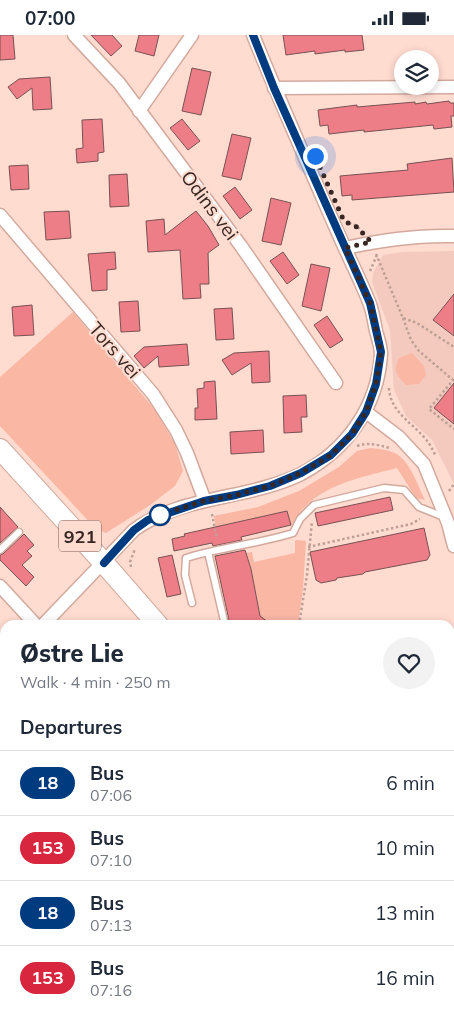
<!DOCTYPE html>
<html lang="en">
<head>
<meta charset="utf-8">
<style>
	body { margin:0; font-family:Mulish,sans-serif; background:#f2f2f3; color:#1f2937; height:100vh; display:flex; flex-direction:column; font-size:19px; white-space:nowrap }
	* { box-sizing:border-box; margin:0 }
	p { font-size:16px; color:#747a83 }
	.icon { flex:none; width:28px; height:28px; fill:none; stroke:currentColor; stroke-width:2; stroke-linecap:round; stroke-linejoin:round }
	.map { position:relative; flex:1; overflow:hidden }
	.side { position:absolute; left:0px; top:585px; width:455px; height:400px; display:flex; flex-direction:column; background:#fff; border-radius:15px 15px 0 0; box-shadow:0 2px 8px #0003 }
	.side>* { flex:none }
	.badge { padding:0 10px; border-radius:16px; font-size:18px; line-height:32px }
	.tools { position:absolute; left:394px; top:15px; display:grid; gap:10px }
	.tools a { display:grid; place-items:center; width:45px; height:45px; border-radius:50%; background:#fff; box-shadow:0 2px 8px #0003; font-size:25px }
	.you { position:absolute; width:25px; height:25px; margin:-12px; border:4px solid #fff; border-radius:50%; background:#1a73e8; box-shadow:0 0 0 8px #1a73e833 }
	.map>.badge { position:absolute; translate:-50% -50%; box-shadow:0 0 0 2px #fff }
	h2 { padding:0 20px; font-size:19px; line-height:45px }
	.round { display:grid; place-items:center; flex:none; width:52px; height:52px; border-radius:26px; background:#f2f2f3 }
	.overview { display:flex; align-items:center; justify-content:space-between; height:85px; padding:0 20px }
	h1 { font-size:24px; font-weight:800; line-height:38px }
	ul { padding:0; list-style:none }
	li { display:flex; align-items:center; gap:15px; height:65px; padding:0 20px; border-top:1px solid #e0e1e3 }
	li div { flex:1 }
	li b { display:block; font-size:19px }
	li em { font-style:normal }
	li .badge { min-width:55px; font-weight:700; text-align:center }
	.status { display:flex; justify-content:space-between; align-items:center; height:35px; padding:0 25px; background:#fff; direction:ltr }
	.status svg { height:14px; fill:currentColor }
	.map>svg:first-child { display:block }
	.built { fill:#f4cabe }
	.green { fill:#f9b7a4 }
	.building { fill:#ed7e87; stroke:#785152 }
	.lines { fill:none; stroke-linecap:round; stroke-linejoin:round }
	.lane-casing { stroke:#d4a99d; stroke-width:9 }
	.street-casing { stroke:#d4a99d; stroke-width:15 }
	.primary-casing { stroke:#d4a99d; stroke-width:22 }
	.path { stroke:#bea097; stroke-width:2.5; stroke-dasharray:2.5 2.5; stroke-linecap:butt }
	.lane { stroke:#fff; stroke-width:6 }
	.street { stroke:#fff; stroke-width:12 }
	.primary { stroke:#fff; stroke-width:20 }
	.line-casing { stroke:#fff; stroke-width:11 }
	.line { stroke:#003b80; stroke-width:8 }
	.walk { stroke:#372621; stroke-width:5; stroke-dasharray:0 9 }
	.stop-dot { fill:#fff; stroke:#003b80; stroke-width:2.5 }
	.labels { text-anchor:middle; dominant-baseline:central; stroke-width:4.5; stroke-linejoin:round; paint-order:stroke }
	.shield { fill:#ffdbd0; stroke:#735c56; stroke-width:1 }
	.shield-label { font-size:18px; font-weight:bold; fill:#372621 }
	.street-label { font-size:19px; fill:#372621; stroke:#ffdbd0 }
</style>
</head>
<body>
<div class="status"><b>07:00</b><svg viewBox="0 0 49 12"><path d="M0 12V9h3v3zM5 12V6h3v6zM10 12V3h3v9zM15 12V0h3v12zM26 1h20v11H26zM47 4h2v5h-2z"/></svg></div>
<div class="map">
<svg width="454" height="985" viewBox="0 0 454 985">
	<rect width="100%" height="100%" fill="#ffdbd0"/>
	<path class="built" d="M454,216v233l-22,-44 -26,-24 -12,-26 -4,-60 -18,-48 1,-9 10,-18 19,-3z"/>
	<path class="green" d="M73,277l82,98 20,34 8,27 -8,15 -25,19 -44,28 -10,-4 -96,-103v-49z
		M412,318l12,13 2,9 -7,9 -13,1c-10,-11 -13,-13 -7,-27z
		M371,413c8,1 20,2 27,7 13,9 20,31 27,45l-9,-2 -19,-30c-30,8 -70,15 -92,39 -6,5 -9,13 -14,18l-4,-14 -71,16 -2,-11 44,-9 41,-16 40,-24 18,-16z
		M297,505l9,1 -3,48 -5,36h-35l-3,-9 -9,-48 -5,-15 6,-1 2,10 41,-9v-12z"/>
	<path class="building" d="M0,0h13l2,24 -15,1z
		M91,0h21l10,11 -11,10z
		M139,0h20l-5,21 -19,-5z
		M283,0h79l2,15 -19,2v-2l-30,4v-3l-29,4z
		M192,33l19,4 -10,43 -19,-4z
		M50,42l2,32 -19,1 -1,-22 -15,11 -9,-12 11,-8z
		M449,66l1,2h4v13h-3l1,11 -18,2 -1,-4 -69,7v-2l-35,4 -1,-9 -8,1 -2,-16 39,-5v2l58,-5v2l11,-2 1,2z
		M102,84l2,33 -6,1v8l-21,2 -1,-14 7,-1 -1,-28z
		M182,84l18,22 -12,9 -18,-22z
		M232,99l19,4 -10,42 -19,-4z
		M452,123l2,34 -102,8v-5l-10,1 -2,-20 68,-6 -1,-6z
		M28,130l1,24 -18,1 -2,-24z
		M127,139l2,32 -19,1 -1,-32z
		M235,152l17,23 -12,9 -17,-23z
		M271,163l20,5 -10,42 -19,-4z
		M69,176l2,27 -25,2 -2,-28z
		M196,176l12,15 11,19 -11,8 1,31h-9l1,14 -18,1 -3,-49 -32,2 -2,-31 18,-2 1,16z
		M115,217l1,17 -9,1v20l-15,1 -4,-37z
		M283,217l16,23 -12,9 -17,-23z
		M311,229l19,4 -9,43 -19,-5z
		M454,259v42l-21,-16z
		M138,266l2,30 -19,1 -2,-30z
		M32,270l2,30 -20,1 -2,-29z
		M232,273l2,31 -18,1 -2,-31z
		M327,281l16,24 -13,8 -16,-23z
		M187,309l2,21 -30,2 -1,-11 -14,12 -10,-12 10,-9z
		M269,316l1,31 -18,1 -1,-20 -19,12 -10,-15 12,-7z
		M215,346l2,38 -22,1v-12h3l-1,-19 7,-1v-6z
		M454,348v41l-20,-16z
		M306,360l1,22h-6l1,15 -18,1 -1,-37z
		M263,395l1,22 -33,2 -1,-22z
		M390,462l3,13 -75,16 -3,-13z
		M0,472l18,20 -18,16z
		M287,476l4,14 -50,12 1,3 -29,6 -1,-3 -38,8 -2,-12 13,-3 -1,-2z
		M424,493l6,27 -3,5 -62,12 -2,2 -26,4 -1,2 -15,3 -5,-3 -6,-28z
		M24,499l10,11 -7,6 5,5 -10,9 12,12 -8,9 -26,-26v-5l3,-1z
		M245,515l6,19 9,47 12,9h-42l-15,-69z
		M172,520l9,39 -14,3 -9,-39z"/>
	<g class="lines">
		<defs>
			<path id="lane" d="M0,515l19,-18
				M208,517l17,73
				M192,568l-7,-28 1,-17c35,-11 72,-14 107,-25l7,-14 14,-14 70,-17 20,2 15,17 25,10
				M450,625l4,2
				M0,656l5,4
				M0,712l5,3
				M0,765l5,2
				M450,829l4,2
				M450,856l4,-7
				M0,873l5,2
				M127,980l8,5
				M292,985l3,-5
				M448,985l6,-4"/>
			<path id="street" d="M74,0l45,48 122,163 95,137
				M274,53l180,-1
				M139,76l53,-76
				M0,180l153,179 23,36 11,23 18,48
				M345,213c36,-8 72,-13 109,-12
				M366,377l33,25 25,27 24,59 6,23
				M0,551l36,39
				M43,590l91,-95c48,-35 114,-30 167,-56 46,-24 77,-68 80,-120 0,-7 -3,-16 -5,-23 -2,-9 -3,-20 -7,-29 -9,-23 -21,-46 -31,-69 -29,-66 -58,-131 -85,-198
				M450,670l4,-14
				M450,692l4,2
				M0,811l5,-12
				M398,980l4,5"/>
			<path id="primary" d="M0,414l103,113 55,63
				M267,985l4,-5"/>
		</defs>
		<use href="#lane" class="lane-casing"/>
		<use href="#street" class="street-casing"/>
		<use href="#primary" class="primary-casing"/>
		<path class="path" d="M349,188l8,3 4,5
			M376,219l27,64 14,5 37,24
			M370,236l7,-16
			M403,283l8,22 8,11 34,29
			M454,344l-25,30 25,20
			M389,353c1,25 26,36 39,54 3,4 5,9 8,14
			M357,411c12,-4 21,-1 33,2
			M449,456l5,-7
			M212,479l5,25
			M308,512l103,-23 9,-5
			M131,532l-1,-5 5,-13
			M299,590l8,-50 5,-54
			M0,835l5,-12"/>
		<use href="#lane" class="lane"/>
		<use href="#street" class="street"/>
		<use href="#primary" class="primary"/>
	</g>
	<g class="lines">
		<defs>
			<path id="line" d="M104,528l30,-33 14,-10 56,-19 32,-6 34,-9 31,-13 30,-18 21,-21 14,-22 10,-28 5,-32 -11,-49 -96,-215 -21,-53"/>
		</defs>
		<use href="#line" class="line-casing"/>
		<use href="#line" class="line"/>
		<path class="walk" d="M160,480l44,-14 32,-6 34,-9 31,-13 30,-18 21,-21 14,-22 10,-28 5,-32 -11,-49 -25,-55 26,-6 -14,-15 -13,-6 -29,-65"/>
	</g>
	<circle class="stop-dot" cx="160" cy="480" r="10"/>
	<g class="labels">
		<rect class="shield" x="59" y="485.5" width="42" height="31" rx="4"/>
		<g class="shield-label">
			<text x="80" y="501">921</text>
		</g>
		<g class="street-label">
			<text transform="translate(210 170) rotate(53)">Odins vei</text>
			<text transform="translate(115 315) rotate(49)">Tors vei</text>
		</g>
	</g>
</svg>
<div class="tools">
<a><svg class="icon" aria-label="layers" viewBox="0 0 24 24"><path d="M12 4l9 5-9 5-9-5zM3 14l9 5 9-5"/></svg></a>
</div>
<div class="you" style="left:315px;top:121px"></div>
<section class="side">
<div class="overview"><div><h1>Østre Lie</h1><p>Walk · 4 min · 250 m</p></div><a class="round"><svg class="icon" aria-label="heart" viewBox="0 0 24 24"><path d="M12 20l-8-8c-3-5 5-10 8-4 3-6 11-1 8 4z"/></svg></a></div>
<h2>Departures</h2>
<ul>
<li><span class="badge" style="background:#003b80;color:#fff">18</span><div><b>Bus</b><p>07:06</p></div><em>6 min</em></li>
<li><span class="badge" style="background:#d7263d;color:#fff">153</span><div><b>Bus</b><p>07:10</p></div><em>10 min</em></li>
<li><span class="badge" style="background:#003b80;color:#fff">18</span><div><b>Bus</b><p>07:13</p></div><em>13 min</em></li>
<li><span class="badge" style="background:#d7263d;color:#fff">153</span><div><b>Bus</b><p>07:16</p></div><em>16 min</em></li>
</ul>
</section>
</div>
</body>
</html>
